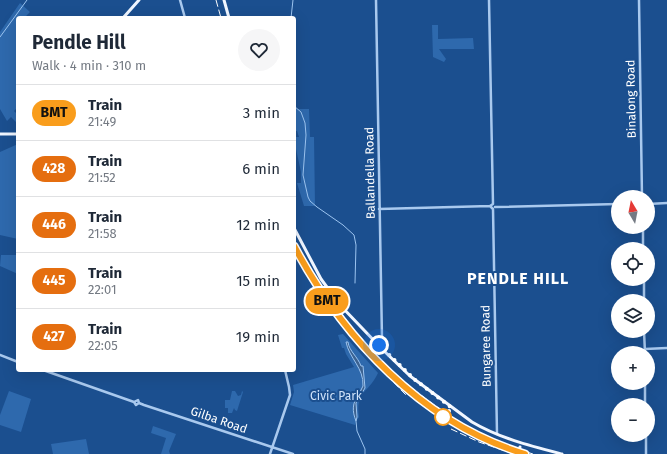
<!DOCTYPE html>
<html lang="en">
<head>
<meta charset="utf-8">
<style>
	body { margin:0; font-family:"Fira Sans",sans-serif; background:#f6f6f7; color:#1f2937; height:100vh; display:flex; flex-direction:column; font-size:15px; white-space:nowrap }
	* { box-sizing:border-box; margin:0 }
	p { font-size:13px; color:#747a83 }
	.icon { flex:none; width:22px; height:22px; fill:none; stroke:currentColor; stroke-width:2; stroke-linecap:round; stroke-linejoin:round }
	.map { position:relative; flex:1; overflow:hidden }
	.sheet { position:absolute; left:16px; top:16px; width:280px; height:356px; display:flex; flex-direction:column; background:#fff; border-radius:4px; box-shadow:0 4px 16px #0002 }
	.sheet>* { flex:none }
	.badge { padding:0 8px; border-radius:13px; font-size:14px; line-height:26px }
	.needle { width:26px; rotate:350deg }
	.controls { position:absolute; left:611px; top:190px; display:grid; gap:8px }
	.controls a { display:grid; place-items:center; width:44px; height:44px; border-radius:50%; background:#fff; box-shadow:0 4px 16px #0002; font-size:20px }
	.you { position:absolute; width:20px; height:20px; margin:-10px; border:3px solid #fff; border-radius:50%; background:#1a73e8; box-shadow:0 0 0 6px #1a73e833 }
	.map>.badge { position:absolute; translate:-50% -50%; box-shadow:0 0 0 2px #fff }
	.round { display:grid; place-items:center; flex:none; width:42px; height:42px; border-radius:21px; background:#f6f6f7 }
	.overview { display:flex; align-items:center; justify-content:space-between; height:68px; padding:0 16px }
	h1 { font-size:19px; font-weight:700; line-height:30px }
	ul { padding:0; list-style:none }
	li { display:flex; align-items:center; gap:12px; height:56px; padding:0 16px; border-top:1px solid #e0e1e3 }
	li div { flex:1 }
	li b { display:block; font-size:15px }
	li em { font-style:normal }
	li .badge { min-width:44px; font-weight:700; text-align:center }
	.map>svg:first-child { display:block }
	.green { fill:#2e69ad }
	.water { fill:#3c6290; stroke:#9cc4f0 }
	.lines { fill:none; stroke-linecap:round; stroke-linejoin:round }
	.stream { stroke:#9cc4f0; stroke-width:1 }
	.minor { stroke:#a9c9ee; stroke-width:2.5 }
	.major { stroke:#f0f6ff; stroke-width:3 }
	.rail { stroke:#fff; stroke-width:1; stroke-dasharray:7 3; stroke-linecap:butt }
	.major-bridge { stroke:#f0f6ff; stroke-width:3 }
	.line-casing { stroke:#fff; stroke-width:9 }
	.line { stroke:#f99d1c; stroke-width:6 }
	.walk { stroke:#fff; stroke-width:4; stroke-dasharray:0 7.2 }
	.stop-dot { fill:#fff; stroke:#f99d1c; stroke-width:2 }
	.labels { text-anchor:middle; dominant-baseline:central; stroke-width:4; stroke-linejoin:round; paint-order:stroke }
	.street-label { font-size:12px; fill:#fff; stroke:#1b4f8f }
	.park-label { font-size:12px; fill:#cfe3fa; stroke:#1b4f8f }
	.district-label { font-size:16px; font-weight:bold; letter-spacing:1px; fill:#fff; stroke:#1b4f8f }
</style>
</head>
<body>
<div class="map">
<svg width="667" height="454" viewBox="0 0 667 454">
	<rect width="100%" height="100%" fill="#1b4f8f"/>
	<path class="green" d="M20,3l10,9 -6,6h-6v89l-4,4 4,4v9l-7,-7 -4,4 -7,-12v-77z
		M432,25h6v14l35,-1 1,11h-35l7,10 -2,3 -11,-5z
		M294,109h15l1,28h4l1,69h-11l-7,-23h4v-11l-7,-32v-3h5l-2,-6h-3v-6h1z
		M18,144v95l-18,-4v-83z
		M1,255h16l1,19 -18,-8z
		M343,334l35,39c-9,20 -23,18 -19,44l-3,4 -1,4 -65,-20 4,-13 -1,-7 61,-18 -8,-13 -2,-6h-2l-4,-13z
		M9,391l22,8 -10,33 -21,-7v-10z
		M232,391h3l3,5 3,-1 1,-4 1,1 -6,19 -2,-1 -1,-2 -2,5h-4v-5h-3v-8h5z
		M153,426l23,8 -7,17 1,3h-9l5,-16 -15,-5z
		M86,439l3,15h-36l-2,-10z"/>
	<path class="water" d="M346,342h2c1,9 10,15 13,24h2l2,22 -9,15 1,14 -1,4c-4,-10 -4,-18 3,-27 1,-3 3,-5 4,-8 1,-18 -14,-28 -17,-44z"/>
	<g class="lines">
		<path class="stream" d="M291,18l2,-18
			M0,37l27,-37
			M294,106l7,6 4,11 1,12 -3,40 5,22 2,4 7,6 26,18 11,10 2,10 -1,38
			M356,421l1,10 8,18v5"/>
		<path class="minor" d="M180,0l5,18
			M376,0l6,339 -3,6
			M489,0l4,204 -3,2 3,3 4,225
			M639,0l3,197
			M648,204l19,-1
			M495,207l123,-3
			M379,209l111,-3
			M643,227v22
			M644,279v22
			M644,331l1,22
			M645,349l22,-1
			M0,355l18,7
			M43,370l91,32
			M645,383v22
			M134,402l4,-2 1,3 5,2 149,49
			M134,402l2,3 3,-2
			M646,435v19
			M270,454l20,-59 -1,-8 -4,-17"/>
		<path class="major" d="M224,0l5,18
			M123,18l16,-18
			M0,134h18
			M294,228l27,51 19,26 43,45 27,26 62,46c27,16 59,24 90,32"/>
		<path class="rail" d="M216,0l5,18
			M294,243c36,75 107,147 180,187 19,10 39,18 59,24
			M373,361l33,34
			M405,389l19,16 36,23
			M451,429l28,13 35,12"/>
		<path class="major-bridge" d="M518,454l2,-7"/>
	</g>
	<g class="lines">
		<defs>
			<path id="line" d="M294,246c50,93 128,177 231,208"/>
		</defs>
		<use href="#line" class="line-casing"/>
		<use href="#line" class="line"/>
		<path class="walk" d="M379,345l35,34 38,29 -9,9"/>
	</g>
	<circle class="stop-dot" cx="443" cy="417" r="8"/>
	<g class="labels">
		<g class="street-label">
			<text transform="translate(631 99) rotate(-91)">Binalong Road</text>
			<text transform="translate(370 173) rotate(-91)">Ballandella Road</text>
			<text transform="translate(486 346) rotate(-91)">Bungaree Road</text>
			<text transform="translate(219 420) rotate(19)">Gilba Road</text>
		</g>
		<g class="park-label">
			<text x="336" y="396">Civic Park</text>
		</g>
		<g class="district-label">
			<text x="518" y="278">PENDLE HILL</text>
		</g>
	</g>
</svg>
<div class="controls">
<a><svg class="needle" viewBox="-14 -14 28 28"><path d="M0-13l5 13h-10z" fill="#e53935"/><path d="M0 13l5-13h-10z" fill="#747a83"/></svg></a>
<a><svg class="icon" aria-label="locate" viewBox="0 0 24 24"><circle cx="12" cy="12" r="6"/><path d="M12 2v4M12 18v4M2 12h4M18 12h4"/></svg></a>
<a><svg class="icon" aria-label="layers" viewBox="0 0 24 24"><path d="M12 4l9 5-9 5-9-5zM3 14l9 5 9-5"/></svg></a>
<a>+</a>
<a>−</a>
</div>
<div class="you" style="left:379px;top:345px"></div>
<b class="badge" style="left:327px;top:301px;background:#f99d1c;color:#111">BMT</b>
<section class="sheet">
<div class="overview"><div><h1>Pendle Hill</h1><p>Walk · 4 min · 310 m</p></div><a class="round"><svg class="icon" aria-label="heart" viewBox="0 0 24 24"><path d="M12 20l-8-8c-3-5 5-10 8-4 3-6 11-1 8 4z"/></svg></a></div>
<ul>
<li><span class="badge" style="background:#f99d1c;color:#111">BMT</span><div><b>Train</b><p>21:49</p></div><em>3 min</em></li>
<li><span class="badge" style="background:#e56e0f;color:#fff">428</span><div><b>Train</b><p>21:52</p></div><em>6 min</em></li>
<li><span class="badge" style="background:#e56e0f;color:#fff">446</span><div><b>Train</b><p>21:58</p></div><em>12 min</em></li>
<li><span class="badge" style="background:#e56e0f;color:#fff">445</span><div><b>Train</b><p>22:01</p></div><em>15 min</em></li>
<li><span class="badge" style="background:#e56e0f;color:#fff">427</span><div><b>Train</b><p>22:05</p></div><em>19 min</em></li>
</ul>
</section>
</div>
</body>
</html>
